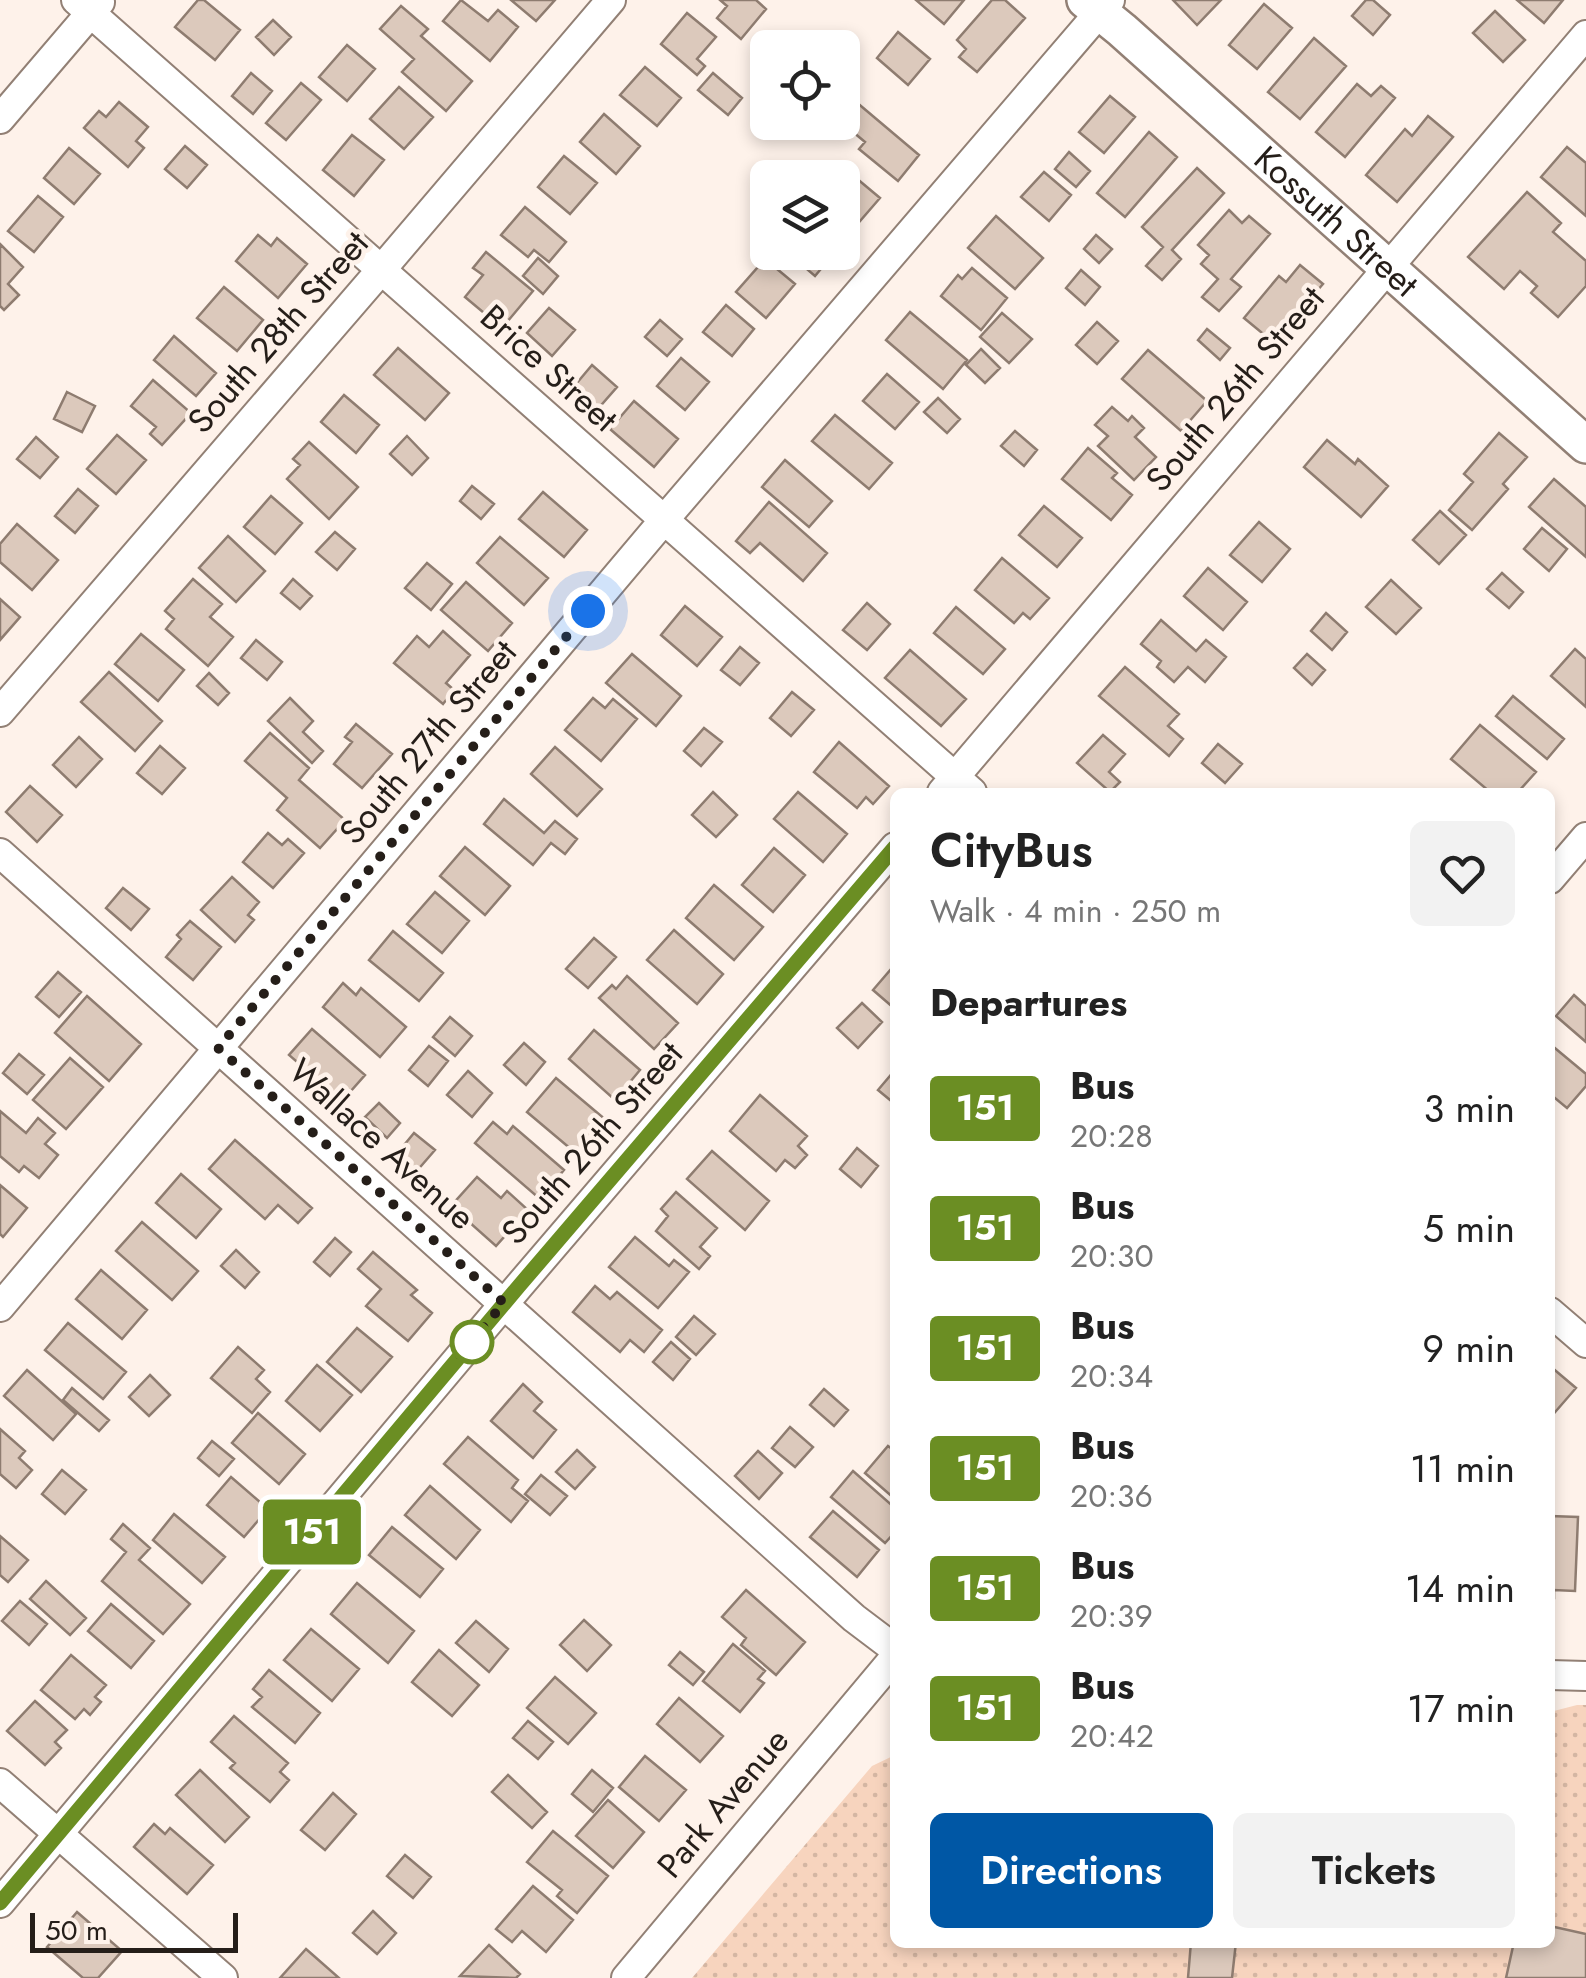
<!DOCTYPE html>
<html lang="en">
<head>
<meta charset="utf-8">
<style>
	body { margin:0; font-family:Jost,sans-serif; background:#f2f2f2; color:#222; height:100vh; display:flex; flex-direction:column; font-size:38px; white-space:nowrap }
	* { box-sizing:border-box; margin:0 }
	p { font-size:32px; color:#767676 }
	.icon { flex:none; width:55px; height:55px; fill:none; stroke:currentColor; stroke-width:2; stroke-linecap:round; stroke-linejoin:round }
	.map { position:relative; flex:1; overflow:hidden }
	.details { position:absolute; left:890px; top:788px; width:665px; height:1160px; display:flex; flex-direction:column; background:#fff; border-radius:15px; box-shadow:0 5px 15px #0003 }
	.details>* { flex:none }
	.badge { padding:0 20px; border-radius:8px; font-size:35px; line-height:65px }
	.fabs { position:absolute; left:750px; top:30px; display:grid; gap:20px }
	.fabs a { display:grid; place-items:center; width:110px; height:110px; border-radius:15px; background:#fff; box-shadow:0 5px 15px #0003; font-size:50px }
	.scale { position:absolute; left:30px; bottom:25px; width:208px; box-sizing:border-box; padding-left:10px; border:5px solid #251e19; border-top:0; font-size:28px; line-height:35px; white-space:nowrap; color:#251e19; -webkit-text-stroke:8px #fef2ea; paint-order:stroke }
	.you { position:absolute; width:50px; height:50px; margin:-25px; border:8px solid #fff; border-radius:50%; background:#1a73e8; box-shadow:0 0 0 15px #1a73e833 }
	.map>.badge { position:absolute; translate:-50% -50%; box-shadow:0 0 0 5px #fff }
	h2 { padding:0 40px; font-size:38px; line-height:90px }
	.round { display:grid; place-items:center; flex:none; width:105px; height:105px; border-radius:15px; background:#f2f2f2 }
	.overview { display:flex; align-items:center; justify-content:space-between; height:170px; padding:0 40px }
	h1 { font-size:48px; font-weight:600; line-height:75px }
	.cta { display:flex; gap:20px; margin-top:auto; padding:20px 40px }
	.cta a { flex:1; height:115px; border-radius:15px; background:#0057a5; color:#fff; font-size:40px; font-weight:600; line-height:115px; text-align:center }
	.cta a+a { background:#f2f2f2; color:#222 }
	ul { padding:0; list-style:none }
	li { display:flex; align-items:center; gap:30px; height:120px; padding:0 40px }
	li div { flex:1 }
	li b { display:block; font-size:38px }
	li em { font-style:normal }
	li .badge { min-width:110px; font-weight:700; text-align:center }
	.map>svg:first-child { display:block }
	.grass { fill:url(#grass-dots) }
	.building { fill:#dcc9bc; stroke:#8e7c70; stroke-width:2.5 }
	.lines { fill:none; stroke-linecap:round; stroke-linejoin:round }
	.minor-casing { stroke:#928075; stroke-width:32 }
	.tertiary-casing { stroke:#928075; stroke-width:40 }
	.minor { stroke:#fff; stroke-width:28 }
	.tertiary { stroke:#fff; stroke-width:35 }
	.line-casing { stroke:#fff; stroke-width:22 }
	.line { stroke:#6b8e23; stroke-width:15 }
	.walk { stroke:#251e19; stroke-width:10; stroke-dasharray:0 18 }
	.stop-dot { fill:#fff; stroke:#6b8e23; stroke-width:5 }
	.labels { text-anchor:middle; dominant-baseline:central; stroke-width:9; stroke-linejoin:round; paint-order:stroke }
	.street-label { font-size:35px; fill:#251e19; stroke:#fef2ea }
</style>
</head>
<body>
<div class="map">
<svg width="1586" height="1978" viewBox="0 0 1586 1978">
	<defs>
		<pattern id="grass-dots" width="8" height="8" patternUnits="userSpaceOnUse" patternTransform="scale(2.5)"><rect width="8" height="8" fill="#f7d4be"/><path d="M2 2h.1M6 6h.1" fill="none" stroke="#d4b6a3" stroke-width="1.8" stroke-linecap="round"/></pattern>
	</defs>
	<rect width="100%" height="100%" fill="#fef2ea"/>
	<path class="grass" d="M1577,1705h9v273h-894l180,-212 23,-11v187h655v-230z"/>
	<path class="building" d="M198,0h6l36,30 -25,30 -40,-33z
		M461,0l27,21 10,-11 20,17 -28,34 -47,-40z
		M511,0h44l-19,21z
		M720,0h36l10,9 -25,30 -24,-21 10,-12z
		M916,0h48l-20,24z
		M992,0h13l20,18 -48,54 -18,-15 7,-8 -9,-9z
		M1173,0h48l-24,25z
		M1366,0h7l17,15 -17,20 -21,-19z
		M1517,0h46l-19,23z
		M1264,4l28,24 -35,41 -28,-24z
		M401,6l27,23 -7,7 51,45 -26,30 -44,-39 12,-13 -34,-30z
		M1495,11l30,29 -22,22 -30,-29z
		M687,13l29,24 -19,22 8,7 -8,9 -36,-31z
		M273,20l18,17 -17,18 -18,-18z
		M898,32l32,27 -22,26 -31,-27z
		M1314,38l32,28 -46,53 -32,-27z
		M347,45l28,24 -28,32 -28,-24z
		M645,67l36,31 -24,28 -37,-31z
		M251,73l21,18 -19,23 -21,-18z
		M713,73l29,25 -14,17 -30,-25z
		M301,83l20,17 -35,40 -20,-17z
		M1357,84l14,12 10,-10 14,12 -50,59 -29,-25z
		M399,87l34,30 -29,32 -34,-30z
		M1110,96l25,21 -31,36 -25,-21z
		M855,101l64,54 -21,26 -39,-32 6,-7 -24,-20 1,-6z
		M119,102l29,25 -12,14 8,7 -16,19 -44,-39 15,-17 7,6z
		M604,114l36,32 -24,28 -36,-32z
		M1428,116l25,21 -56,65 -31,-27 39,-46 7,7z
		M1149,132l28,25 -52,60 -28,-24z
		M352,135l32,25 -30,36 -31,-26z
		M185,146l22,19 -20,23 -22,-19z
		M1567,147l19,16v53l-45,-39z
		M69,148l31,26 -26,30 -30,-26z
		M1069,152l21,19 -14,16 -21,-18z
		M564,156l33,27 -27,31 -32,-27z
		M837,162l43,36 -26,30 -12,-10v-40h-19z
		M1197,168l27,25 -52,57 9,9 -19,21 -16,-14 17,-19 -21,-20z
		M1044,172l27,23 -22,26 -28,-24z
		M1527,192l34,31 -8,9 33,29v25l-28,31 -27,-24 6,-7 -17,-15 -16,18 -36,-32z
		M38,196l25,21 -29,35 -26,-21z
		M525,207l41,35 -17,20 -15,-12 -6,7 -27,-22z
		M1229,210l13,13 7,-7 21,18 -39,45 10,8 -22,24 -17,-14 16,-18 -17,-15 8,-9 -11,-10z
		M996,216l47,42 -28,31 -47,-41z
		M258,235l13,11 6,-8 30,26 -29,34 -42,-37z
		M1096,235l16,14 -13,14 -15,-14z
		M0,244l23,23 -15,17 11,11 -15,15 -4,-4z
		M486,252l47,39 -31,37 -37,-31 18,-22 -10,-7z
		M787,252h48l-20,24z
		M538,258l20,18 -15,18 -20,-18z
		M765,259l30,25 -29,34 -30,-26z
		M1300,265l23,19 -50,58 -29,-24 35,-42 7,6z
		M972,268l35,30 -26,32 -40,-34 17,-21 4,4z
		M1081,270l19,17 -15,18 -19,-17z
		M224,287l39,33 -26,31 -40,-33z
		M726,305l28,24 -22,27 -29,-24z
		M549,308l26,22 -23,26 -25,-23z
		M910,312l57,48 -24,29 -57,-49z
		M1002,313l30,26 -23,24 -29,-26z
		M660,320l22,19 -15,17 -22,-19z
		M1097,322l21,19 -21,23 -21,-19z
		M1207,329l23,19 -10,12 -22,-20z
		M174,336l42,37 -20,23 -42,-36z
		M398,348l51,45 -24,27 -51,-45z
		M981,349l19,19 -15,15 -19,-18z
		M1148,350l59,51 -26,30 -59,-52z
		M681,358l28,24 -24,28 -28,-24z
		M592,365l25,22 -21,24 -25,-21z
		M887,374l32,28 -24,27 -32,-28z
		M153,380l38,33 -29,32 -12,-11 6,-7 -25,-21z
		M67,392l28,14 -13,26 -28,-13z
		M344,395l35,30 -23,28 -35,-31z
		M938,398l22,21 -13,14 -23,-21z
		M634,401l44,38 -24,28 -44,-38z
		M1112,407l16,14 4,-5 12,12 -9,9 21,20 -22,23 -36,-34 10,-10 -13,-11z
		M835,415l57,48 -23,26 -57,-48z
		M1015,431l22,19 -13,16 -23,-20z
		M1499,433l28,24 -24,27 5,5 -36,41 -23,-20 24,-28 -9,-8z
		M117,435l29,25 -30,34 -29,-25z
		M407,436l21,22 -16,17 -22,-21z
		M36,437l22,20 -18,21 -23,-19z
		M1327,440l28,24 3,-5 30,27 -27,31 -57,-50z
		M309,442l49,45 -29,32 -42,-40 13,-14 -7,-6z
		M1088,448l29,25 -5,5 20,17 -21,25 -49,-41z
		M785,460l47,41 -23,26 -47,-40z
		M1554,479l32,28v50l-57,-50z
		M472,486l22,18 -13,15 -21,-18z
		M78,489l20,17 -23,27 -20,-17z
		M543,492l44,38 -23,27 -45,-38z
		M271,496l31,27 -27,31 -31,-27z
		M769,502l58,51 -24,28 -43,-38 -10,10 -14,-12z
		M1044,506l38,32 -25,29 -38,-32z
		M1440,511l26,24 -27,29 -26,-24z
		M1259,522l31,27 -28,33 -32,-27z
		M17,524l41,36 -26,30 -32,-28v-18z
		M1542,528l25,21 -18,22 -25,-22z
		M335,532l20,17 -18,21 -21,-18z
		M228,536l37,35 -29,31 -37,-34z
		M500,537l48,41 -24,27 -47,-42z
		M1002,558l47,40 -19,21 -7,-6 -9,10 -39,-33z
		M427,563l25,21 -21,26 -26,-22z
		M1208,568l39,34 -24,28 -39,-34z
		M1502,573l21,19 -14,16 -22,-19z
		M193,579l29,25 -12,13 23,20 -25,29 -42,-37 8,-10 -9,-8z
		M293,579l19,17 -12,13 -19,-16z
		M1391,580l30,28 -25,26 -30,-27z
		M466,582l46,41 -24,28 -47,-41z
		M0,599l20,18 -20,23z
		M867,603l23,21 -23,26 -24,-20z
		M685,606l37,31 -25,29 -36,-31z
		M956,607l49,42 -22,25 -49,-41z
		M1326,613l21,19 -15,18 -21,-19z
		M1161,620l35,31 10,-11 20,17 -21,25 -17,-15 -14,15 -17,-15 4,-6 -20,-17z
		M443,631l27,24 -24,28 8,7 -11,14 -49,-41 23,-27 12,11z
		M141,634l43,36 -26,31 -43,-37z
		M256,640l26,22 -15,18 -26,-22z
		M740,647l19,16 -19,22 -19,-15z
		M1575,649l11,10v48l-35,-31z
		M910,650l56,49 -25,27 -56,-48z
		M632,654l49,42 -25,30 -50,-43z
		M1307,654l18,16 -13,15 -18,-17z
		M1125,667l54,47 -11,12 15,13 -14,17 -70,-60z
		M109,672l53,49 -27,30 -54,-49z
		M209,673l20,20 -11,12 -21,-19z
		M792,692l22,18 -23,26 -21,-18z
		M1513,696l51,43 -17,20 -51,-43z
		M290,698l23,23 -10,11 20,19 -11,12 -44,-42z
		M593,698l12,10 8,-9 24,20 -36,42 -36,-31z
		M356,724l36,30 -30,34 -28,-24 18,-22 -7,-5z
		M1480,725l56,47 -18,20h-28l-39,-33z
		M704,728l18,14 -21,24 -17,-15z
		M270,733l39,35 -10,12 46,40 -25,28 -43,-38 10,-12 -42,-37z
		M1103,735l22,19 -16,18 11,10 -10,10 -33,-29z
		M79,737l23,22 -26,28 -23,-22z
		M839,742l50,44 -16,18 -7,-7 -9,11 -43,-36z
		M1218,744l24,20 -17,19 -23,-20z
		M160,746l25,22 -23,26 -25,-21z
		M555,747l47,42 -25,27 -46,-42z
		M30,786l32,29 -25,27 -31,-30z
		M713,792l24,23 -21,22 -24,-22z
		M798,792l49,42 -24,28 -49,-43z
		M504,799l40,34 11,-12 22,18 -12,15 -14,-11 -18,22 -49,-41z
		M268,833l14,12 6,-6 16,14 -31,35 -30,-26z
		M465,847l45,39 -25,29 -45,-39z
		M774,848l31,27 -32,37 -31,-27z
		M232,877l27,25 -11,13 6,5 -19,22 -34,-32z
		M714,885l49,42 -29,33 -48,-42z
		M123,888l26,21 -18,21 -25,-22z
		M435,892l34,29 -27,32 -35,-29z
		M190,921l31,26 -28,33 -27,-23 15,-18 -4,-4z
		M674,930l49,44 -26,30 -50,-44z
		M393,931l50,42 -24,28 -50,-41z
		M594,938l22,19 -28,31 -22,-19z
		M892,968l3,2v39l-22,-19z
		M58,972l23,20 -22,25 -23,-20z
		M627,976l51,47 -24,26 -55,-51 13,-13 4,4z
		M343,983l13,12 5,-7 45,39 -26,30 -57,-50z
		M1574,995l12,11v36l-30,-26z
		M87,996l54,48 -32,37 -54,-48z
		M862,1003l20,19 -24,26 -21,-20z
		M450,1017l22,19 -17,20 -22,-19z
		M312,1029l53,46 -23,26 -53,-46z
		M594,1030l46,40 -25,30 -46,-41z
		M524,1043l21,19 -19,23 -22,-20z
		M1550,1044l36,30v12l-19,22 -17,-14z
		M429,1046l19,15 -20,25 -19,-16z
		M19,1054l25,21 -17,19 -24,-21z
		M70,1058l33,29 -37,42 -33,-29z
		M895,1070v34l-17,-14z
		M468,1071l24,22 -20,24 -25,-22z
		M556,1078l51,43 -29,34 -51,-43z
		M760,1095l47,41 -9,10 9,9 -12,13 -10,-8 -9,11 -46,-40z
		M379,1103l21,20 -13,15 -22,-21z
		M0,1111l26,22 12,-15 17,15 -10,11 13,11 -19,23 -15,-12 -5,6 -19,-16z
		M493,1122l14,12 6,-8 51,44 -24,29 -65,-56z
		M414,1133l21,17 -20,23 -20,-17z
		M235,1140l77,68 -14,15 -20,-18 -13,14 -56,-50z
		M857,1148l21,18 -17,21 -21,-18z
		M712,1151l57,50 -24,29 -58,-51z
		M181,1174l40,35 -25,29 -40,-35z
		M477,1177l24,21 6,-7 21,19 -32,36 -45,-40z
		M0,1185l27,23 -24,29 -3,-3z
		M676,1192l41,36 -17,19 10,9 -11,13 -43,-38 12,-15 -7,-7z
		M142,1222l56,49 -26,29 -56,-49z
		M635,1237l34,29 5,-6 15,12 -31,36 -49,-41z
		M335,1238l16,14 -21,24 -16,-14z
		M236,1250l23,22 -14,16 -24,-22z
		M373,1252l44,38 -6,5 21,18 -24,28 -42,-35 15,-17 -23,-20z
		M101,1270l46,40 -25,29 -46,-40z
		M595,1286l15,13 7,-7 45,38 -18,22 -14,-12 -10,12 -47,-40z
		M694,1316l21,18 -19,21 -20,-18z
		M68,1323l58,49 -23,27 -58,-49z
		M357,1328l35,29 -31,35 -34,-30z
		M671,1342l19,17 -17,21 -20,-18z
		M238,1347l26,23 -8,9 14,13 -18,21 -41,-35z
		M317,1365l35,30 -32,36 -34,-30z
		M1550,1366l26,22 -26,30z
		M27,1370l49,44 -23,26 -49,-44z
		M150,1375l20,20 -21,21 -20,-19z
		M523,1384l19,18 -8,9 22,19 -23,28 -42,-37z
		M72,1388l37,32 -10,11 -36,-31z
		M824,1389l24,21 -14,16 -24,-21z
		M258,1413l47,41 -26,30 -47,-41z
		M790,1427l23,20 -18,20 -23,-19z
		M0,1429l25,22 -6,7 13,12 -16,18 -16,-14z
		M468,1437l50,43 -6,8 16,13 -17,21 -67,-58z
		M212,1441l22,18 -15,17 -21,-18z
		M888,1446l7,5v48l-30,-26z
		M577,1450l18,17 -20,22 -19,-17z
		M758,1451l24,22 -23,26 -24,-23z
		M62,1470l24,20 -21,24 -23,-20z
		M853,1471l42,37v24l-10,11 -54,-46z
		M541,1475l26,21 -17,19 -25,-21z
		M231,1477l37,32 -24,28 -37,-32z
		M430,1486l50,44 -24,29 -51,-44z
		M833,1511l46,39 -22,27 -47,-40z
		M174,1514l51,43 -23,26 -49,-43z
		M1550,1516l28,1 -3,74 -21,-1v8h-4z
		M123,1524l27,24 -11,12 51,44 -27,30 -61,-53 24,-29 -15,-13z
		M392,1527l51,42 -23,28 -51,-42z
		M0,1536l28,24 -20,22 -8,-7z
		M46,1581l40,37 -16,17 -40,-36z
		M357,1583l57,48 -26,32 -57,-49z
		M746,1590l59,52 -29,33 -35,-30 5,-7 -24,-21z
		M20,1601l27,23 -18,21 -27,-24z
		M111,1604l43,37 -23,27 -43,-37z
		M584,1620l27,25 -24,26 -27,-26z
		M476,1621l32,28 -19,23 -33,-29z
		M311,1629l48,40 -27,32 -48,-41z
		M733,1644l32,27 -7,8 6,4 -24,29 -37,-31z
		M439,1650l40,35 -27,31 -40,-34z
		M680,1652l24,20 -11,13 -24,-20z
		M71,1655l35,30 -11,12 6,5 -11,13 -6,-6 -9,10 -34,-29z
		M269,1670l51,43 -25,30 -43,-36 10,-10 -9,-8z
		M555,1677l41,36 -28,31 -41,-36z
		M679,1698l44,38 -23,26 -43,-38z
		M35,1701l32,29 -12,12 6,6 -16,17 -38,-34z
		M234,1716l54,47 -8,9 9,8 -19,22 -40,-34 5,-5 -24,-21z
		M528,1721l25,21 -15,17 -25,-21z
		M645,1756l41,34 -27,31 -40,-34z
		M200,1770l49,47 -24,25 -49,-47z
		M592,1770l21,18 -20,24 -21,-18z
		M508,1775l39,37 -15,16 -40,-36z
		M333,1793l23,21 -31,36 -24,-20z
		M608,1800l36,32 -31,36 -37,-32z
		M154,1824l11,10 5,-6 43,37 -26,29 -53,-47z
		M553,1831l55,45 -31,37 -20,-17 5,-6 -35,-28z
		M405,1855l26,22 -18,21 -26,-22z
		M533,1886l40,34 -27,32 -24,-21 -10,11 -16,-13z
		M373,1911l23,22 -19,21 -24,-21z
		M77,1912l45,39 -24,27h-15l-36,-31z
		M1550,1926l36,8v44h-80l8,-36h36z
		M1191,1942h45l-4,36h-44z
		M489,1945l31,29 -4,4 -56,-2z
		M306,1949l33,29h-59z"/>
	<g class="lines">
		<defs>
			<path id="minor" d="M76,0l896,792
				M0,119l100,-117
				M0,712l381,-442 230,-270
				M942,792l644,-757
				M0,853l854,765 41,31
				M1550,879l36,-42
				M0,1307l664,-787 446,-520
				M1550,1312l36,31
				M1550,1675l36,1
				M0,1783l223,195
				M0,1903l519,-617 376,-439
				M626,1978l269,-321"/>
			<g id="tertiary">
				<path id="s1" d="M1085,0l37,30 464,415"/>
			</g>
		</defs>
		<use href="#minor" class="minor-casing"/>
		<use href="#tertiary" class="tertiary-casing"/>
		<use href="#minor" class="minor"/>
		<use href="#tertiary" class="tertiary"/>
	</g>
	<g class="lines">
		<defs>
			<path id="line" d="M0,1903l519,-617 376,-439"/>
		</defs>
		<use href="#line" class="line-casing"/>
		<use href="#line" class="line"/>
		<path class="walk" d="M472,1342l-12,13 44,-52 -286,-255 370,-437"/>
	</g>
	<circle class="stop-dot" cx="472" cy="1342" r="20"/>
	<g class="labels">
		<g class="street-label">
			<text stroke="none"><textPath href="#s1" startOffset="335">Kossuth Street</textPath></text>
			<text transform="translate(278 332) rotate(-49)">South 28th Street</text>
			<text transform="translate(549 368) rotate(42)">Brice Street</text>
			<text transform="translate(1235 389) rotate(-50)">South 26th Street</text>
			<text transform="translate(428 742) rotate(-50)">South 27th Street</text>
			<text transform="translate(592 1143) rotate(-49)">South 26th Street</text>
			<text transform="translate(382 1144) rotate(42)">Wallace Avenue</text>
			<text transform="translate(723 1803) rotate(-50)">Park Avenue</text>
		</g>
	</g>
</svg>
<div class="fabs">
<a><svg class="icon" aria-label="locate" viewBox="0 0 24 24"><circle cx="12" cy="12" r="6"/><path d="M12 2v4M12 18v4M2 12h4M18 12h4"/></svg></a>
<a><svg class="icon" aria-label="layers" viewBox="0 0 24 24"><path d="M12 4l9 5-9 5-9-5zM3 14l9 5 9-5"/></svg></a>
</div>
<div class="scale">50 m</div>
<div class="you" style="left:588px;top:611px"></div>
<b class="badge" style="left:312px;top:1532px;background:#6b8e23;color:#fff">151</b>
<section class="details">
<div class="overview"><div><h1>CityBus</h1><p>Walk · 4 min · 250 m</p></div><a class="round"><svg class="icon" aria-label="heart" viewBox="0 0 24 24"><path d="M12 20l-8-8c-3-5 5-10 8-4 3-6 11-1 8 4z"/></svg></a></div>
<h2>Departures</h2>
<ul>
<li><span class="badge" style="background:#6b8e23;color:#fff">151</span><div><b>Bus</b><p>20:28</p></div><em>3 min</em></li>
<li><span class="badge" style="background:#6b8e23;color:#fff">151</span><div><b>Bus</b><p>20:30</p></div><em>5 min</em></li>
<li><span class="badge" style="background:#6b8e23;color:#fff">151</span><div><b>Bus</b><p>20:34</p></div><em>9 min</em></li>
<li><span class="badge" style="background:#6b8e23;color:#fff">151</span><div><b>Bus</b><p>20:36</p></div><em>11 min</em></li>
<li><span class="badge" style="background:#6b8e23;color:#fff">151</span><div><b>Bus</b><p>20:39</p></div><em>14 min</em></li>
<li><span class="badge" style="background:#6b8e23;color:#fff">151</span><div><b>Bus</b><p>20:42</p></div><em>17 min</em></li>
</ul>
<div class="cta"><a>Directions</a><a>Tickets</a></div>
</section>
</div>
</body>
</html>
